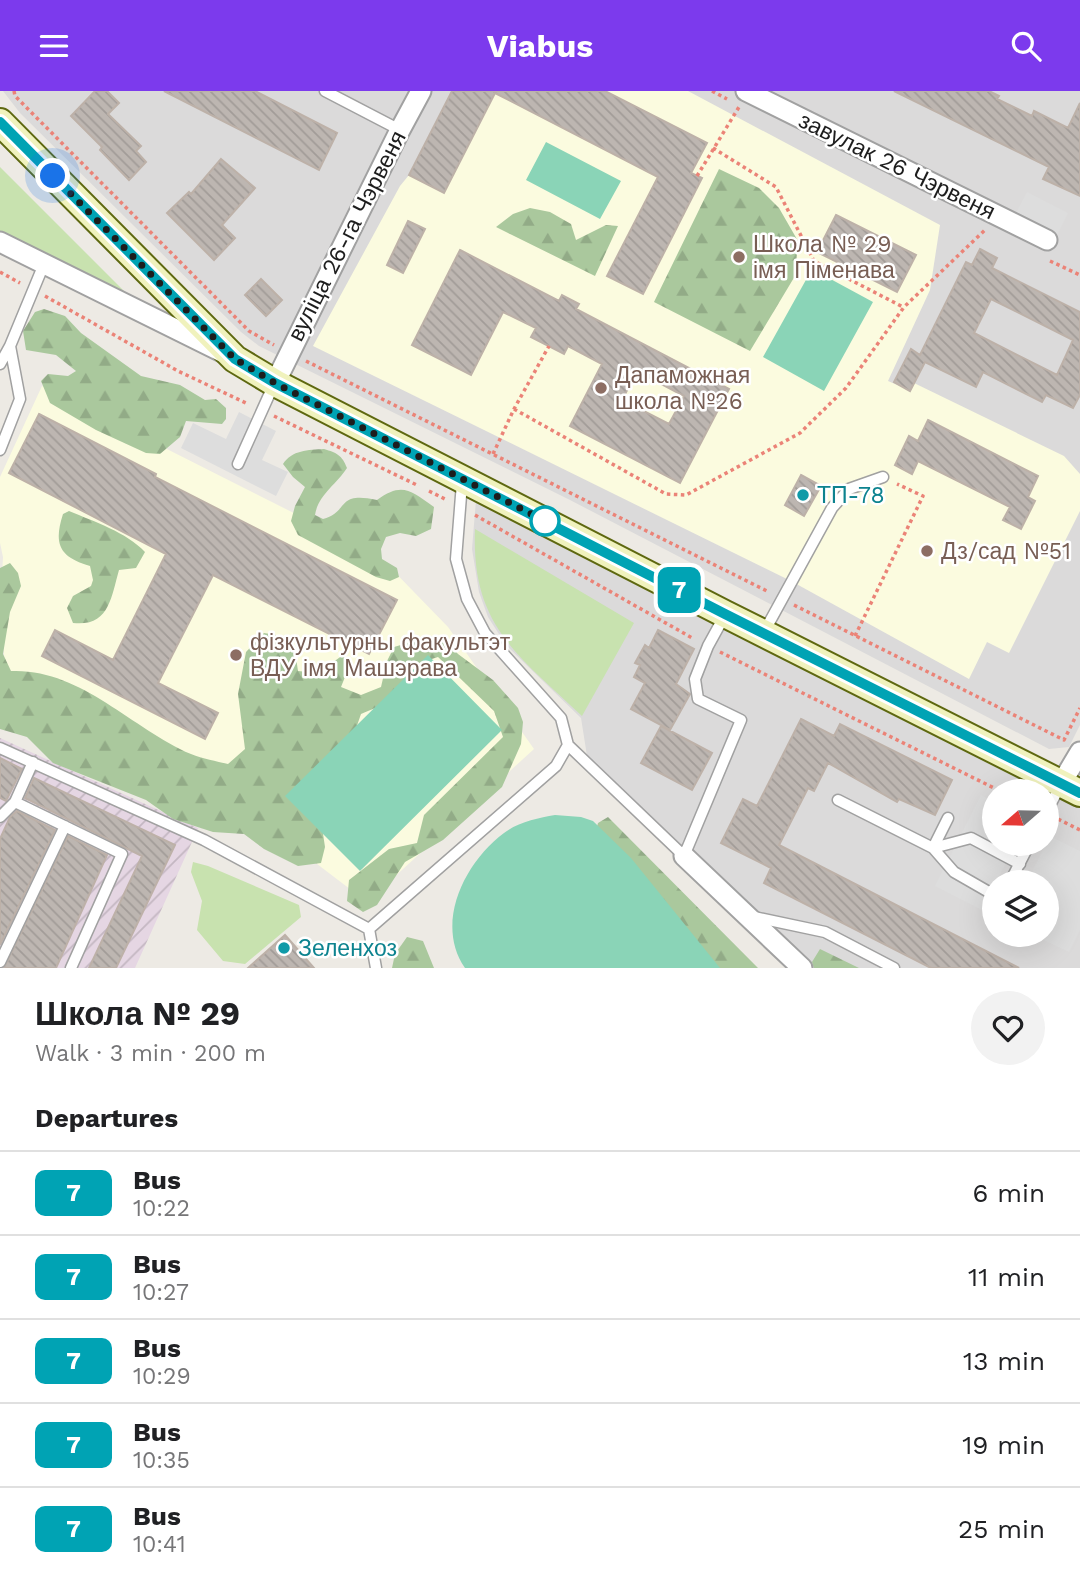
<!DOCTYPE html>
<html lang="en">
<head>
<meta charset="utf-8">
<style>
	body { margin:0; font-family:"Work Sans",sans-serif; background:#f2f2f2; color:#202124; height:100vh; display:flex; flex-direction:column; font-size:26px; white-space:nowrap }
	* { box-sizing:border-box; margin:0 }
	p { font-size:23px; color:#757577 }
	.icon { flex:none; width:38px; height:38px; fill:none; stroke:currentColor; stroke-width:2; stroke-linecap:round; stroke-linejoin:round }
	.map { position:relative; height:877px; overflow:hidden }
	.panel { display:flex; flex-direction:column; background:#fff; flex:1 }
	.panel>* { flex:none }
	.badge { padding:0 14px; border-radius:10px; font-size:24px; line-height:46px }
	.needle { width:46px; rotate:250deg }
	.tools { position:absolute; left:982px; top:688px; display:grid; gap:14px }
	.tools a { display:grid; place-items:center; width:77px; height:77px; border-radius:50%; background:#fff; box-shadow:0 7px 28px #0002; font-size:35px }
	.you { position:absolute; width:35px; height:35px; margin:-18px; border:5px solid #fff; border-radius:50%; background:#1a73e8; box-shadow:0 0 0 10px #1a73e833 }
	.map>.badge { position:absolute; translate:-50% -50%; box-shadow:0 0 0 4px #fff }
	h2 { padding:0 35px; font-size:26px; line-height:63px }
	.round { display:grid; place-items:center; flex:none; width:74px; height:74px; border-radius:37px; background:#f2f2f2 }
	.overview { display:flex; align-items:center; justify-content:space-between; height:119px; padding:0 35px }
	h1 { font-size:33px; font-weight:700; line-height:52px }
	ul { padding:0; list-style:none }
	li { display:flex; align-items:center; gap:21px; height:84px; padding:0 35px; border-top:2px solid #e0e0e0 }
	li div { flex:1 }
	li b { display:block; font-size:26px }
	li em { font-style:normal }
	li .badge { min-width:77px; font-weight:700; text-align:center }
	header { display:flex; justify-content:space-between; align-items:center; height:91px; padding:0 35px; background:#7c3aed; color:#fff; font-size:32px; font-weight:700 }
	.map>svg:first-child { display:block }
	.residential { fill:#dbdada; fill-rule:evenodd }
	.industrial { fill:url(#industrial-furrows) }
	.education { fill:#fbfbdf }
	.grass { fill:#c8e2af }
	.forest { fill:url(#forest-firs) }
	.pitch { fill:#8ad4b7 }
	.parking { fill:#ddd }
	.building { fill:url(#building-back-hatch); stroke:#bdb1a8; stroke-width:2; fill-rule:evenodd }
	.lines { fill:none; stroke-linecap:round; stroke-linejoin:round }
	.lane-casing { stroke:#a1a1a1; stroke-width:13 }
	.street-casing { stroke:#a1a1a1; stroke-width:23 }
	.secondary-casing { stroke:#5e6810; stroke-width:30 }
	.path { stroke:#eb8377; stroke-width:3.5; stroke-dasharray:3.5 3.5; stroke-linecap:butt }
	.lane { stroke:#fff; stroke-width:10 }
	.street { stroke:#fff; stroke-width:19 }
	.secondary { stroke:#f0f2bd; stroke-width:26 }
	.line-casing { stroke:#fff; stroke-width:16 }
	.line { stroke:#00a3b4; stroke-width:10 }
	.walk { stroke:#1d1d1d; stroke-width:7; stroke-dasharray:0 12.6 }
	.education-dot { fill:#8d6e63; stroke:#fff; stroke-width:2.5 }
	.culture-dot { fill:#0f9aa8; stroke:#fff; stroke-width:2.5 }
	.stop-dot { fill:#fff; stroke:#00a3b4; stroke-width:3.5 }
	.labels { text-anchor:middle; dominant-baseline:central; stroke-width:5; stroke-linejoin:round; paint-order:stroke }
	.street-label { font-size:23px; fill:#1d1d1d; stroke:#fff }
	.education-label { font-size:23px; fill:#785e54; stroke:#fff; text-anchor:start }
	.culture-label { font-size:23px; fill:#0d838f; stroke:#fff; text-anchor:start }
</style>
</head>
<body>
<header><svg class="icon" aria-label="menu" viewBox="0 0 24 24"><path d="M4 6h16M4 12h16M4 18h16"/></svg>Viabus<svg class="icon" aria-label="search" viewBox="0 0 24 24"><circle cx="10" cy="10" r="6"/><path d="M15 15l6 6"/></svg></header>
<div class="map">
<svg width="1080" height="877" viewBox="0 0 1080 877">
	<defs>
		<pattern id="industrial-furrows" width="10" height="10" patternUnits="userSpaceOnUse" patternTransform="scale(1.75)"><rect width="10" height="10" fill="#e5d6e3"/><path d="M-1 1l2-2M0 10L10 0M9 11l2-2" fill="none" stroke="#c4b7c2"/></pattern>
		<pattern id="forest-firs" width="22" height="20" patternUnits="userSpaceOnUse" patternTransform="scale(1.75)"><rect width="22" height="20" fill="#aac89d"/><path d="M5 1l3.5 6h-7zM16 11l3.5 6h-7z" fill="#92ab87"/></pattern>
		<pattern id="building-back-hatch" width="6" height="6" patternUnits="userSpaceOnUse" patternTransform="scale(1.75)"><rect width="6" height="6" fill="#bdb6b1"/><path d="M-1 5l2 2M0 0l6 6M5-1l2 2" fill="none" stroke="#a29c98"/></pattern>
	</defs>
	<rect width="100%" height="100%" fill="#edeae4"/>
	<path class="residential" d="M3,0h1077v634l-11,22 -20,2 -479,-249 -311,-154 -18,-14 -221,-219z
		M476,409l604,306v162h-268l-225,-212 -6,-38 -75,-73 -18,-28 -9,-25 -7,-43zM994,700h52v52h-52zM994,791h52v53h-52z"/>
	<path class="industrial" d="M0,647l198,90 3,-6 -66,146h-135z"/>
	<path class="education" d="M452,0h236l252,134 -10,65 -42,91 21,9 5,-7 150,73 16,18v37l-71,142 -22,-11 -18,37 -178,-98 -478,-235 87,-160 9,-11z
		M42,295l337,170 69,71 86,122 -167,153 -121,-92 -239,-127 -7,-66 3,-60 -3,-14v-66z"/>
	<path class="grass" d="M0,76l126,126 -7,-1 -119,-59z
		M475,438l159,94 -52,93c-64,-61 -111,-90 -107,-187z
		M193,771l15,4 91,39 2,12 -56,47 -22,-3 -26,-31 5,-29 -11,-29z"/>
	<path class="forest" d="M719,78l40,19 20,20 19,33 -3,35 -45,75 -96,-49z
		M530,117l20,4 21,12 5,16 30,-15 12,1 -23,50 -99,-49 17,-13z
		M44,218l21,7 16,17 60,43 39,9 25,15 11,-1 10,9v11l-4,5 -36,-3 -6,16 -20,17 -14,-1 -50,-23 -46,-27 -9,-22 7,-7 20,2 8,-5 -20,-16 -30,-5 -3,-19 12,-19z
		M324,358c13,4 18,6 23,19 -11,17 -29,27 -32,47l8,4c27,-7 12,-28 54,-19 25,-18 33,-10 57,7l-3,22 -15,7 -16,-3 -14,4 -5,12 1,10 15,9 2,9 -9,4 -14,-4 -78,-42 -7,-14 4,-15 10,-19 -12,-10 -10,-13c9,-14 25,-14 41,-15z
		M69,420c26,11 57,21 76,41l-9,16 -17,2c-8,28 -10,57 -46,53l-6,-15 6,-12 18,-10 2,-6 -3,-14c-30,-9 -37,-21 -27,-52z
		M10,472l8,10 3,13 -11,26 -7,42 8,17c69,-3 120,57 180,83 12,5 25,7 37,10l17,-15 -7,-55 8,-42 18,-19 24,4 7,14 3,20 20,2 25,-18 8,7 -10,25 20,8 20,-8 6,-26 7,-14 37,-11 16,6 11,12 35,26 25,28 5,14 -2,22 -19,43 -59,53 -38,22 -28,43 -14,7 -16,-11 2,-21 40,-31 28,-6 7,-28 79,-78 -9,-26 -56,-54 -28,9c-5,35 -20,35 -49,48l-39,113 3,20 -4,16 -23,3 -34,-17 -20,-15 -31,-2 -40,-13 -27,-19 -93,-37 -26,-26 -27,-8v-161z
		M608,726l150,151h-44l-120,-131 4,-14z
		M407,846l16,4 11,27h-42l3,-14z
		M820,858l39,19h-45l-2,-6z"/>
	<path class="pitch" d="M546,51l75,39 -21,38 -74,-39z
		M812,178l61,33 -49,89 -61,-34z
		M428,564l74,75 -142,141 -75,-75z
		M555,724l26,2 12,4 38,37 89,110h-255c-31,-45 0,-106 39,-135 14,-11 34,-15 51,-18z"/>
	<path class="parking" d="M1027,101l41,21 -20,40 -42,-21z
		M239,321l37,19 -14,29 26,12 -12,24 -95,-48 12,-25 33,16z
		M981,704l13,7v41l22,1 -20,38h-2v5l-12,23 -47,-24z
		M1050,745l30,15v79l-11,22 -36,-17h13v-53h-19z"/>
	<path class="building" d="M95,0h12l12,12 -11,11 33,32 -5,5 10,11 -17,18 -29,-30 2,-3 -31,-31z
		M164,0h91l82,42 -18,37z
		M452,0h153l102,52 -16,30 11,5 -59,116 -36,-18 51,-99 -163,-84 -51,100 -35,-18z
		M894,0h95l10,5 -2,3 35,17 2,-5 34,17 12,-25v93l-37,-17 6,-12z
		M221,68l34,29 -33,37 13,13 -21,22 -47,-47 22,-21 2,2z
		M836,124l80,40 -19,37 -80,-40z
		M408,130l17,8 -22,44 -16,-8z
		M980,158l17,9 -5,10 88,44v83l-7,13 -27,-13 -4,7 -59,-30 -7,15 -51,-25 -15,29 -16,-9 17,-33 9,6 46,-93 6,3zM991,208l82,41 -16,35 -83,-42z
		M460,159l99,51 3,-6 17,9 -3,5 153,80 -49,94 -110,-57 32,-62 -34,-18 -4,8 -33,-17 5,-9 -33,-16 -32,63 -59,-30zM637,280l47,25 -15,28 -47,-24z
		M261,188l21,21 -16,16 -21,-21z
		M39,323l117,60 -1,3 242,123 -28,54 -156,-79 -55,108 60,30 -13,26 -163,-83 13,-26 58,30 53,-106 -157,-81z
		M928,329l110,56 -10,21 7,4 -14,28 -18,-9 7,-13 -92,-46 -6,13 -17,-9 14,-29 9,5z
		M801,384l20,11 -17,30 -19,-11z
		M658,539l36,19 -18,35 14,10 -20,36 -39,-21 14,-26 -11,-6 6,-12 -5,-2 10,-18 4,3z
		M801,628l33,17 6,-12 112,56 -17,35 -36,-16 -2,3 -69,-39 -14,28 -6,-3 -29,57 240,123h-88l-167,-85 7,-15 -50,-25 22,-44 14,7z
		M661,635l51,27 -20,37 -51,-27z
		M0,667l22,11 -16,32 -6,-3z
		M34,687l141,67 -59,123h-27l53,-112 -117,-58z
		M17,720l38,19 -55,115v-106l10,-22z
		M68,745l39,19 -51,113h-52z
		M285,844l29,33h-66z"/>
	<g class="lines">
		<defs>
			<path id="lane" d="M325,0l75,39
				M0,273l10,-18
				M0,359l20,-51 -10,-53 34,-82
				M238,373l36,-80
				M462,392l-6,76 11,40 18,34 76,85 7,27 116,111 57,-136 -43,-21 -3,-20 13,-33 17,-31
				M764,541l68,-124 17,-19 34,-12
				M0,657l204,92 165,89 187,-163 12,-21
				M838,709l95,48 21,24 40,23
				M15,711l107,52 -51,114
				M1046,722l15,-29
				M0,726l15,-15 18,-40
				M933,757l38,-10 49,26
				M933,757l15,-30
				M1010,791l20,-39
				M754,826l71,15 69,36
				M369,838l7,39
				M0,871l65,-136"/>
			<path id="street" d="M746,0l301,149
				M0,151l222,110
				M275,292l125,-253 21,-39
				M1061,693l19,-32
				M684,765l118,112"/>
			<path id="secondary" d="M0,31l235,237 40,24 450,231 355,179"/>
		</defs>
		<use href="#lane" class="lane-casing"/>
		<use href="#street" class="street-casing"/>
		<use href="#secondary" class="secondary-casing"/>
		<path class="path" d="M14,0l1,5 234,235 25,14
			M712,0l15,8
			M713,57l63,39 38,74 89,46
			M697,85l42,-69
			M1050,170l30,14
			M0,181l20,11
			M45,205l133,75 70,33
			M306,270l463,231
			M514,318l152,85 20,1 114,-62 46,-45 58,-81 81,-77
			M274,325l145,70
			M493,363l21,-45 35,-63
			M429,400l18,9
			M475,424l219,124
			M794,514l270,135 16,-32
			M855,545l68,-140 -26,-12
			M720,561l280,139
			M1058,728l22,11"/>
		<use href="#lane" class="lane"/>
		<use href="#street" class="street"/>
		<use href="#secondary" class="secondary"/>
	</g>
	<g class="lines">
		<defs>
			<path id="line" d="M0,31l235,237 40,24 450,231 355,179"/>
		</defs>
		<use href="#line" class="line-casing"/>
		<use href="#line" class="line"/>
		<path class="walk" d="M53,85l182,183 40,24 270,138"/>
	</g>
	<g class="education-dot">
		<circle cx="739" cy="166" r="7"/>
		<circle cx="601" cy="297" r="7"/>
		<circle cx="927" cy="460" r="7"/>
		<circle cx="236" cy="564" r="7"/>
	</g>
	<g class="culture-dot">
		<circle cx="803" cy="404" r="7"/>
		<circle cx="284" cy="857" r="7"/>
	</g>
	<circle class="stop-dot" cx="545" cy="430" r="14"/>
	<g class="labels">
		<g class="street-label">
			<text transform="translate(897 75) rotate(26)">завулак 26 Чэрвеня</text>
			<text transform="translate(347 145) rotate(-63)">вуліца 26-га Чэрвеня</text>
		</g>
		<g class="education-label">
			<text x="753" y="153">Школа № 29<tspan x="753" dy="26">імя Піменава</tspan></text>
			<text x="615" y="284">Дапаможная<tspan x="615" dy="26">школа №26</tspan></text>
			<text x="941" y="460">Дз/сад №51</text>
			<text x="250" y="551">фізкультурны факультэт<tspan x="250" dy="26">ВДУ імя Машэрава</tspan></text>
		</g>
		<g class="culture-label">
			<text x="817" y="404">ТП-78</text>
			<text x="298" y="857">Зеленхоз</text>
		</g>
	</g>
</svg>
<div class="tools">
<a><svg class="needle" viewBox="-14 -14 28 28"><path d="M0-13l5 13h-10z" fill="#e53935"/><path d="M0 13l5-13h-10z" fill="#757577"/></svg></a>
<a><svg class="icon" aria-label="layers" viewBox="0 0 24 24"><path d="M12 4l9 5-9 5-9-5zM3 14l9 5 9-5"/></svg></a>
</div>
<div class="you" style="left:53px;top:85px"></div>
<b class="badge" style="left:679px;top:499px;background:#00a3b4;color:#fff">7</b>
</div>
<section class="panel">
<div class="overview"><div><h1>Школа № 29</h1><p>Walk · 3 min · 200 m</p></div><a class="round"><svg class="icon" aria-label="heart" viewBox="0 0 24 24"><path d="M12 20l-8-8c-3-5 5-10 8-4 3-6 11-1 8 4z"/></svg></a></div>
<h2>Departures</h2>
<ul>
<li><span class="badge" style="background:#00a3b4;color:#fff">7</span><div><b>Bus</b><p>10:22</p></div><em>6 min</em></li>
<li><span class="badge" style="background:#00a3b4;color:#fff">7</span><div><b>Bus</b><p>10:27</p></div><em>11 min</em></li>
<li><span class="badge" style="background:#00a3b4;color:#fff">7</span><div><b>Bus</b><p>10:29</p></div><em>13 min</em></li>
<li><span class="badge" style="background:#00a3b4;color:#fff">7</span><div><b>Bus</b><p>10:35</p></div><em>19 min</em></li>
<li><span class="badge" style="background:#00a3b4;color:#fff">7</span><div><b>Bus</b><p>10:41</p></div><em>25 min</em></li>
</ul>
</section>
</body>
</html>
